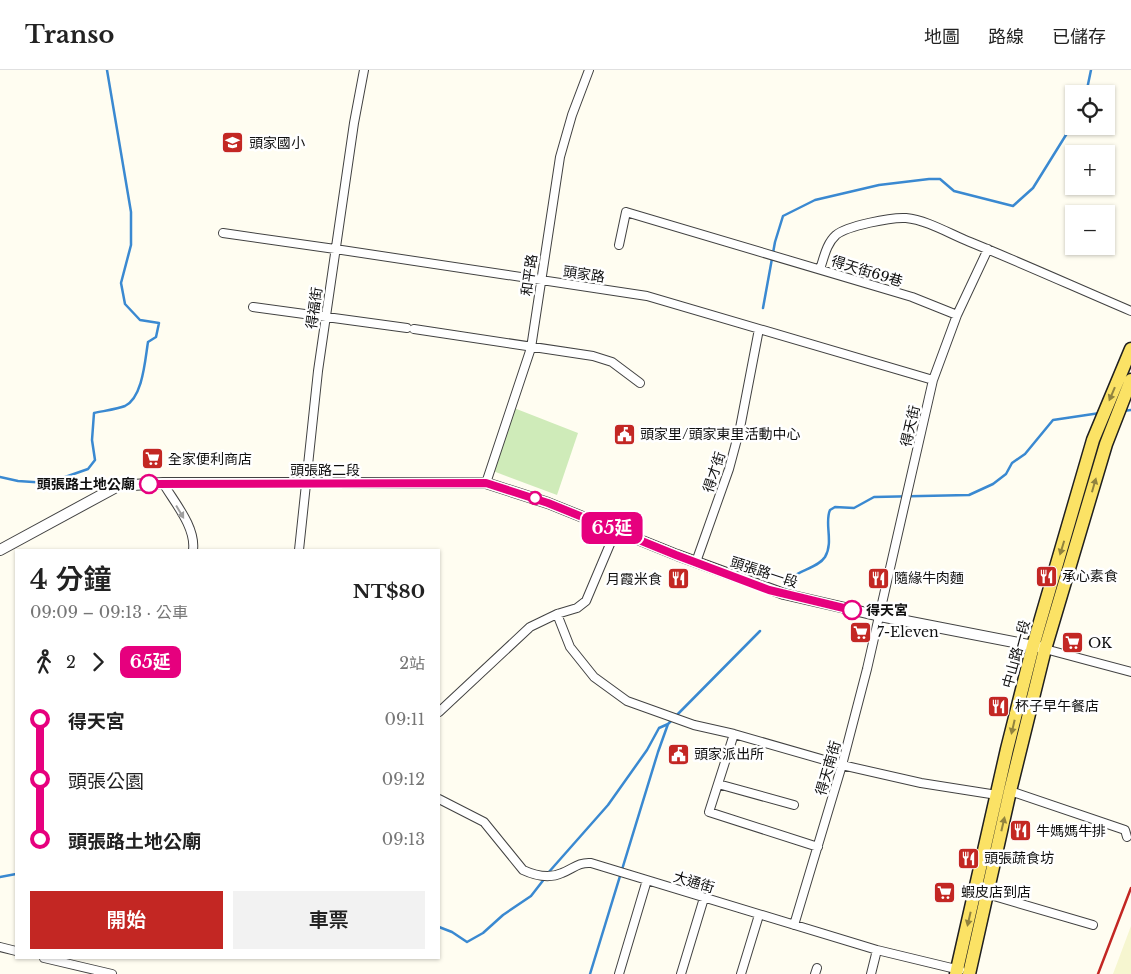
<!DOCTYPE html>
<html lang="zh-TW">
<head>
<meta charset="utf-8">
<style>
	body { margin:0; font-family:"Libre Baskerville","Noto Sans TC",serif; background:#f2f2f2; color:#222; height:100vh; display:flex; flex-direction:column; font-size:19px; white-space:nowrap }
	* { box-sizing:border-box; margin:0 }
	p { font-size:16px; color:#767676 }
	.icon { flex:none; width:28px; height:28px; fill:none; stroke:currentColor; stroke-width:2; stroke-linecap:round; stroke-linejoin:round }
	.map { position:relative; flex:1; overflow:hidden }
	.details { position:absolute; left:15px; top:479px; width:425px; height:410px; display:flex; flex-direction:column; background:#fff; border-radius:0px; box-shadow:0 1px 4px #0004 }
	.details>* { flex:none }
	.badge { padding:0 10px; border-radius:8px; font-size:18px; line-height:32px }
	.buttons { position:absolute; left:1065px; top:15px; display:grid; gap:10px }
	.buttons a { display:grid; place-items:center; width:50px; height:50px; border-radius:0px; background:#fff; box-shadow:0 1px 4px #0004; font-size:25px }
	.map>.badge { position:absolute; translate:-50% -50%; box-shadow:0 0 0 2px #fff }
	.legs { display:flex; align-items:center; gap:8px; height:55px; padding:0 15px; font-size:16px }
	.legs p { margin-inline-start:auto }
	.head { display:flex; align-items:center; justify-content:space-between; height:85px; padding:0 15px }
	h1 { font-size:28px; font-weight:600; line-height:38px }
	.primary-button { display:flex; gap:10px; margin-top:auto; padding:10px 15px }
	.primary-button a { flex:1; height:58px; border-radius:0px; background:#c32723; color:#fff; font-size:20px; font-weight:600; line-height:58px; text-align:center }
	.primary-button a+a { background:#f2f2f2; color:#222 }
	ul { padding:0 15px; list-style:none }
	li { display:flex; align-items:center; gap:18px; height:60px; font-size:19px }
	li i { display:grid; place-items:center; width:8px; height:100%; margin:0 6px; background:currentColor }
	li i::after { content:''; width:12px; height:12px; margin:-6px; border:4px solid; border-radius:50%; background:#fff }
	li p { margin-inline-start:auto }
	li:first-child i { background:linear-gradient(#0000 50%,currentColor 0) }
	li:last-child i { background:linear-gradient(currentColor 50%,#0000 0) }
	header { display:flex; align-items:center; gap:30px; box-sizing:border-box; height:70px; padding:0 25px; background:#fff; border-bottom:1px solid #e0e0e0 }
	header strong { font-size:24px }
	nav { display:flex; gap:28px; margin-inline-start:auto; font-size:18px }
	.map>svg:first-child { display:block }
	.farmland { fill:#f6f6d0 }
	.green { fill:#cfebb9 }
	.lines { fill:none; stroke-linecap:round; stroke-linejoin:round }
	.stream { stroke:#3a89d1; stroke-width:2.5 }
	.minor-casing { stroke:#424242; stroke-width:10 }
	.tertiary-casing { stroke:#424242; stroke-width:12 }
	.primary-casing { stroke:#202020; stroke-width:15 }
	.minor { stroke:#fff; stroke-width:8 }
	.tertiary { stroke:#fff; stroke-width:10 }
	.primary { stroke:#fbe265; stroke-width:12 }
	.rail { stroke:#c32723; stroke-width:2.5 }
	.oneway { fill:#91833e }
	.oneway2 { fill:#9f9f9f }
	.line-1-casing { stroke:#fff; stroke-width:11 }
	.line-1 { stroke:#e6007e; stroke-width:8 }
	.stop-1-dot { fill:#fff; stroke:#e6007e; stroke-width:2.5 }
	.labels { text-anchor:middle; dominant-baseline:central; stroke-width:5; stroke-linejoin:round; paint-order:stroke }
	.poi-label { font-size:14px; fill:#0f0f0f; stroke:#fff; text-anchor:start }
	.street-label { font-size:14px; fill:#0f0f0f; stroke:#fff }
	.stop-label { font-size:14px; font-weight:bold; fill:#0f0f0f; stroke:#fff; text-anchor:end }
</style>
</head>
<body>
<header>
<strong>Transo</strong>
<nav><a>地圖</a><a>路線</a><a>已儲存</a></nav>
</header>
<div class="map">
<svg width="1131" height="904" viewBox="0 0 1131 904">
	<rect width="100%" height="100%" fill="#fffdf1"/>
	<path class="farmland" d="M1131,856v48h-18z"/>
	<path class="green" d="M514,338l64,25 -21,62 -64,-24z"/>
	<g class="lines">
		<path class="stream" d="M1086,24l5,-24
			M763,238l12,-66 8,-26 32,-16 64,-15 50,-6h11l14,12 59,15 20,-18 41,-66
			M1123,341l8,-1
			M0,407l18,4 30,2 40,-14 7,-9 -3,-20 2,-27c9,-2 24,-4 31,-7 18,-9 20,-46 23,-64l8,-5 3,-14 -19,-3 -15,-16 -4,-21 10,-38v-33l-24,-142
			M785,522c2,-4 4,-10 7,-14 7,-8 26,-10 33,-21 9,-15 -1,-34 5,-47l5,-3 19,1 20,-11 95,-2 24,-11 13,-10 6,-11 13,-9 28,-34 47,-7
			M548,803l60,-68 39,-55 12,-22 9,-4
			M0,807l16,-3
			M439,857l13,5 15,10 16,-9 20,-18 28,-19 14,-18
			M590,904l68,-222 10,-28 92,-93"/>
		<defs>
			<path id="minor" d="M223,163l112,16 312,47 286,84
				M619,175l7,-33 286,85 45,18
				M820,199c4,-11 6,-25 16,-34 11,-9 55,-18 70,-17 21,2 44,16 64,24 54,22 107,46 161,69
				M253,237l154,21
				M414,259l179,27 19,6 28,21
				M163,413c11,19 33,44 30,67
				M486,413l45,-135 29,-191 12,-42 17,-45
				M299,480l19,-179 36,-248 10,-53
				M696,492l33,-93 11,-41 19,-99
				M557,544l13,33 24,30 33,24 67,24 40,9 108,31 79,18 76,12
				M1045,579l86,23
				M439,642l91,-85 27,-13 20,-6 9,-7 30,-71
				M734,664l-25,78 109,35
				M718,714l76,21
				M1010,721l115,39 2,7
				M439,729l45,23 39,48c13,6 26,9 39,3 11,-4 16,-11 29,-10l286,87 83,20
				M987,824l106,31
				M794,855l48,-160 25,-96 66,-289 24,-65 31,-66
				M0,877l16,4
				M44,888l68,16
				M619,904l28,-94
				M681,904l23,-76
				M741,904l18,-59
				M815,904l2,-6
				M871,904l6,-24"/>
			<path id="tertiary" d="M0,480l118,-64 45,-3h323l62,20 129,52 107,39 96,22 159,31"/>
			<path id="primary" d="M956,904l51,-225 26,-103 60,-206 38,-91
				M969,904l41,-183 35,-142 61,-205 25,-64"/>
		</defs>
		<use href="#minor" class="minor-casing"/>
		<use href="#tertiary" class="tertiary-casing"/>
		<use href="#primary" class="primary-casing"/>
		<use href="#minor" class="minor"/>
		<use href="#tertiary" class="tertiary"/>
		<use href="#primary" class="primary"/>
		<path class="rail" d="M1098,904l33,-86"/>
	</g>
	<defs><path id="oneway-solid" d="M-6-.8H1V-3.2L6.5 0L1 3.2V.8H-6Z" transform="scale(1.25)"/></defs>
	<g class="oneway">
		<use href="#oneway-solid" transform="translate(1112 324) rotate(113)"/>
		<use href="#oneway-solid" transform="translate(1094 415) rotate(-74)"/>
		<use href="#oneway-solid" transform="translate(1062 478) rotate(107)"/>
		<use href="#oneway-solid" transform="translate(1013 657) rotate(103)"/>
		<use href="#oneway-solid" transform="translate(1003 754) rotate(-77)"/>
		<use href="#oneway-solid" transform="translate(969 849) rotate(103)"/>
	</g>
	<use class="oneway2" href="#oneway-solid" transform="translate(180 442) rotate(59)"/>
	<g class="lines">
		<defs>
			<path id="line-1" d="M149,414l337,-1 62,20 128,52 93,35 83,20"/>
		</defs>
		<use href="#line-1" class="line-1-casing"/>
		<use href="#line-1" class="line-1"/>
	</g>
	<defs>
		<symbol id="school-square" viewBox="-11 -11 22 22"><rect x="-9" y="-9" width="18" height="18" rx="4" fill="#c32723" stroke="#fff"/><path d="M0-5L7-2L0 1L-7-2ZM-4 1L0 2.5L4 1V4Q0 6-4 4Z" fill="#fff"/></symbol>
		<symbol id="civic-square" viewBox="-11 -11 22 22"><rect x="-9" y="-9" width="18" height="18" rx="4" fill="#c32723" stroke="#fff"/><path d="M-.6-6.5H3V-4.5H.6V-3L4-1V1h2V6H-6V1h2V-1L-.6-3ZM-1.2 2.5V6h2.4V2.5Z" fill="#fff"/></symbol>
		<symbol id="supermarket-square" viewBox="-11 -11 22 22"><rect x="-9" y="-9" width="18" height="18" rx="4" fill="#c32723" stroke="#fff"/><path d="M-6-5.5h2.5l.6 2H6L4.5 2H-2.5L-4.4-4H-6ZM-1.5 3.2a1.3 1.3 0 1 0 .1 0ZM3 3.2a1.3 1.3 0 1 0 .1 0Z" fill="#fff"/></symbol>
		<symbol id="restaurant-square" viewBox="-11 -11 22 22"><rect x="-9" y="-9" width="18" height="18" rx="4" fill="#c32723" stroke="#fff"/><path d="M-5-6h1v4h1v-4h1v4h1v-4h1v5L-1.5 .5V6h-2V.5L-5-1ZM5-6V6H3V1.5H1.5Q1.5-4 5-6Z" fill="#fff"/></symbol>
	</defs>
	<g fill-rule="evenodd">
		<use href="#school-square" x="220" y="60" width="25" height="25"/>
		<use href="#civic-square" x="612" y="352" width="25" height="25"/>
		<use href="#supermarket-square" x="140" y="376" width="25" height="25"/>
		<use href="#restaurant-square" x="1034" y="494" width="25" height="25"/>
		<use href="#restaurant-square" x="866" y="496" width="25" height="25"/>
		<use href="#restaurant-square" x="666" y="496" width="25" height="25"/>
		<use href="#supermarket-square" x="848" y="550" width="25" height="25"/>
		<use href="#supermarket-square" x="1060" y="560" width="25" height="25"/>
		<use href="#restaurant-square" x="986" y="624" width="25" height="25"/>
		<use href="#civic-square" x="666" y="672" width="25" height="25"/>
		<use href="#restaurant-square" x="1008" y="748" width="25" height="25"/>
		<use href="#restaurant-square" x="956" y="776" width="25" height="25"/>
		<use href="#supermarket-square" x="932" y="810" width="25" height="25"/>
	</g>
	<g class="stop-1-dot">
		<circle cx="149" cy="414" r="9"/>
		<circle cx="535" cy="428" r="6"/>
		<circle cx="852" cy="540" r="9"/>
	</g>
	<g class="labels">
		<g class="poi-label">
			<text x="249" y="73">頭家國小</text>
			<text x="640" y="364">頭家里/頭家東里活動中心</text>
			<text x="168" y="389">全家便利商店</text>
			<text x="1062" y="506">承心素食</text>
			<text x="894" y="508">隨緣牛肉麵</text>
			<text x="662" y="509" text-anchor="end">月霞米食</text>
			<text x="877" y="562">7-Eleven</text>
			<text x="1088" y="573">OK</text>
			<text x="1015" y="636">杯子早午餐店</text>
			<text x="694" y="684">頭家派出所</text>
			<text x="1036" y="761">牛媽媽牛排</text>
			<text x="984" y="788">頭張蔬食坊</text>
			<text x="961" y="822">蝦皮店到店</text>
		</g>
		<g class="street-label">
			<text transform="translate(867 201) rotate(17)">得天街69巷</text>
			<text transform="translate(584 204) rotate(8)">頭家路</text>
			<text transform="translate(529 205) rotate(-82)">和平路</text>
			<text transform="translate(314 238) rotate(-82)">得福街</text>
			<text transform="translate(910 356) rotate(-77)">得天街</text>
			<text x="325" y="400">頭張路二段</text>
			<text transform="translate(714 402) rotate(-72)">得才街</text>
			<text transform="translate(764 502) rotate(18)">頭張路一段</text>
			<text transform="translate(1016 584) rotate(-75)">中山路一段</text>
			<text transform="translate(828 698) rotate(-74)">得天南街</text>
			<text transform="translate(694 812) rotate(17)">大通街</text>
		</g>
		<g class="stop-label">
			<text x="135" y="414">頭張路土地公廟</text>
			<text x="866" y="540" text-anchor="start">得天宮</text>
		</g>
	</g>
</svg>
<div class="buttons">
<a><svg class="icon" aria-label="locate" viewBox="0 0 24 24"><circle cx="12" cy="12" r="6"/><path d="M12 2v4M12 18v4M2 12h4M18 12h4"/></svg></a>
<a>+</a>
<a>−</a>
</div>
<b class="badge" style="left:612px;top:458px;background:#e6007e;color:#fff">65延</b>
<section class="details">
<div class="head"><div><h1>4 分鐘</h1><p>09:09 – 09:13 · 公車</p></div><b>NT$80</b></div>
<div class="legs"><svg class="icon" aria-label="walk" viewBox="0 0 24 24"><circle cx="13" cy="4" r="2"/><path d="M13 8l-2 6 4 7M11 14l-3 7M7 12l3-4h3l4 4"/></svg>2<svg class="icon" aria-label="forward" viewBox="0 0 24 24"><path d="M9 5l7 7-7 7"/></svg><b class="badge" style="background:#e6007e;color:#fff">65延</b><p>2站</p></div>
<ul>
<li><i style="color:#e6007e"></i><b>得天宮</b><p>09:11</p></li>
<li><i style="color:#e6007e"></i><span>頭張公園</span><p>09:12</p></li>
<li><i style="color:#e6007e"></i><b>頭張路土地公廟</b><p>09:13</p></li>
</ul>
<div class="primary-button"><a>開始</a><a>車票</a></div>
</section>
</div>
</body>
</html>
